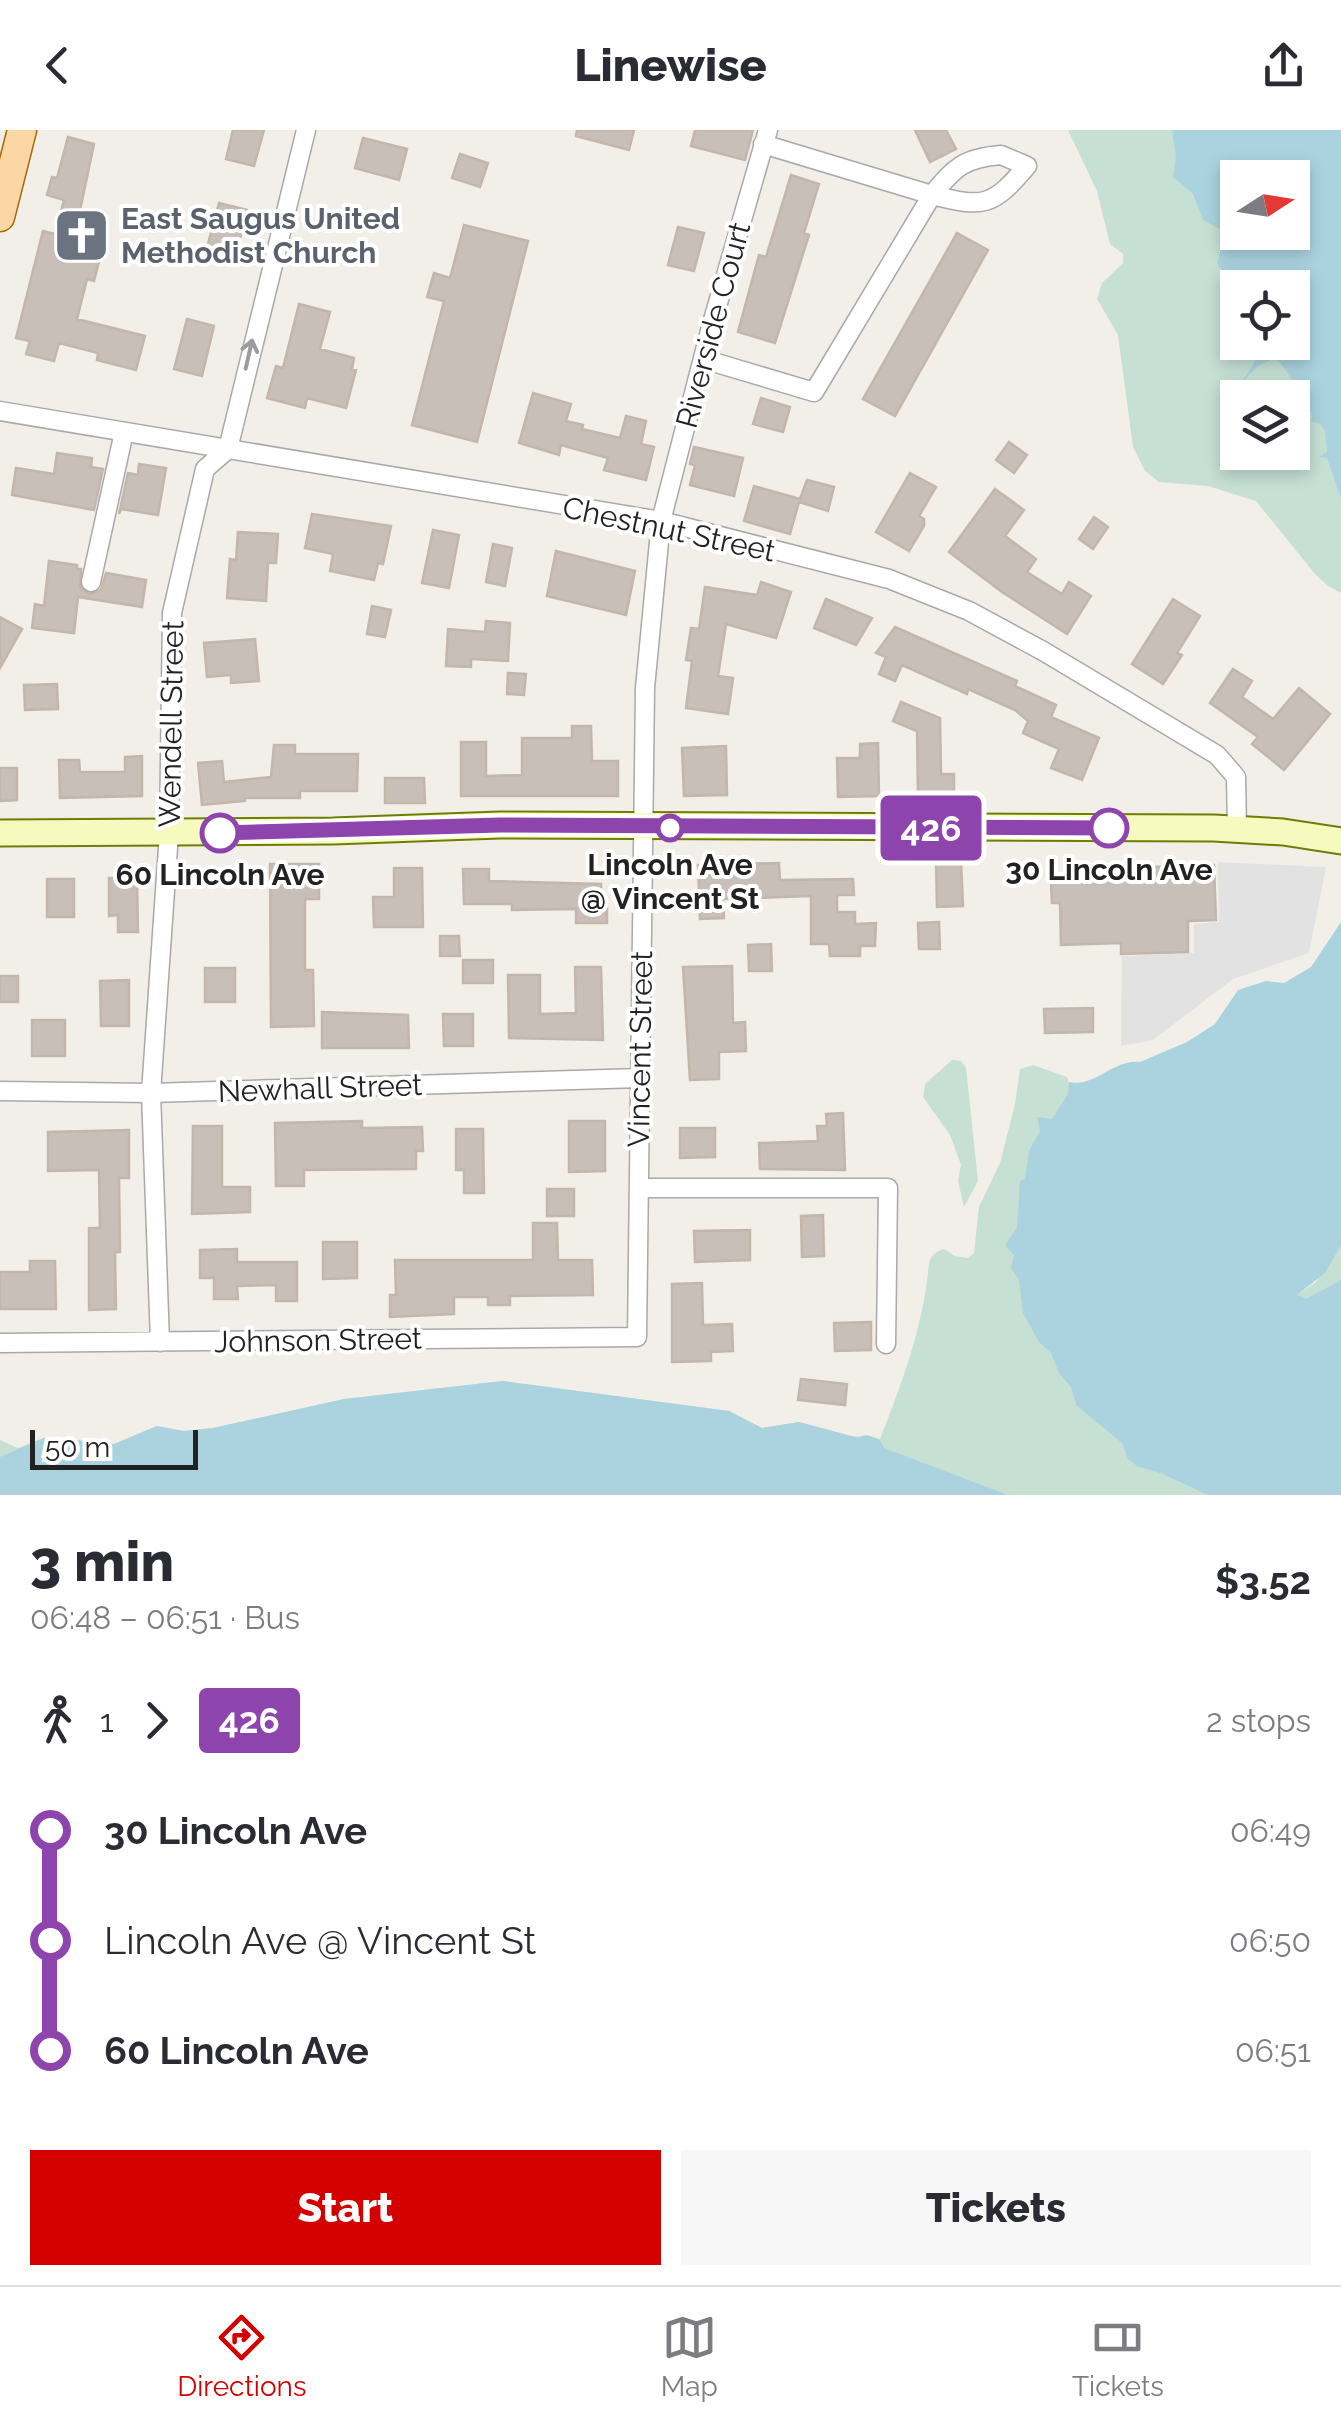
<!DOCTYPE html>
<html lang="en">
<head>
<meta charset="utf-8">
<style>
	body { margin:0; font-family:Raleway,sans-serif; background:#f7f7f7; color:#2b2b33; height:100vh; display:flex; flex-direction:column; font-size:38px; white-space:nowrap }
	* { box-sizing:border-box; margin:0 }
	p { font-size:32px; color:#7c7c81 }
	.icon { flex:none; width:55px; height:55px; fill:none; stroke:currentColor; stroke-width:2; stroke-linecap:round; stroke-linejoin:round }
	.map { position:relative; height:1365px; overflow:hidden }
	.details { display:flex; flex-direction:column; background:#fff; flex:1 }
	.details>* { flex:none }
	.badge { padding:0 20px; border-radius:8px; font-size:35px; line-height:65px }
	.needle { width:65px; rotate:78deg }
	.fabs { position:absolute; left:1220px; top:30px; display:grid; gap:20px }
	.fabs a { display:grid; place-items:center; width:90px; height:90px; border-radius:0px; background:#fff; box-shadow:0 5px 15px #0003; font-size:50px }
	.scale { position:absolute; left:30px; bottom:25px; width:168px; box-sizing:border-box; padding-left:10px; border:5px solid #222; border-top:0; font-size:28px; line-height:35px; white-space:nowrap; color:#222; -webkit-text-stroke:8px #fff; paint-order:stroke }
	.map>.badge { position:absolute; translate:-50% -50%; box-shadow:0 0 0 5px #fff }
	.legs { display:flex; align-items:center; gap:15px; height:110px; padding:0 30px; font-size:32px }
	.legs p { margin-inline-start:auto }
	.head { display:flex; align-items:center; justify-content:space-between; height:170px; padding:0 30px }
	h1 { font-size:55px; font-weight:800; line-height:75px }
	.button { display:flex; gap:20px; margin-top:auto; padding:20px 30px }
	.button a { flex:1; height:115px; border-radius:0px; background:#d40000; color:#fff; font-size:40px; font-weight:800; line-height:115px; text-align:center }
	.button a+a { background:#f7f7f7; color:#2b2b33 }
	ul { padding:0 30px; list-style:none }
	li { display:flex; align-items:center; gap:35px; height:110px; font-size:38px }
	li i { display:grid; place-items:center; width:15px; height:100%; margin:0 12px; background:currentColor }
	li i::after { content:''; width:25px; height:25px; margin:-12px; border:8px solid; border-radius:50%; background:#fff }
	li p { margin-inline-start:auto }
	li:first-child i { background:linear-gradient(#0000 50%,currentColor 0) }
	li:last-child i { background:linear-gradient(currentColor 50%,#0000 0) }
	header { display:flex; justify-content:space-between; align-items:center; height:130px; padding:0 30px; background:#fff; font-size:45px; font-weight:800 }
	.tab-bar { display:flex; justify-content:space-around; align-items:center; height:140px; border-top:2px solid #e1e1e2; background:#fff; font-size:28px; color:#7c7c81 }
	.tab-bar a { display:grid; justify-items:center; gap:5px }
	.tab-bar .on { color:#d40000 }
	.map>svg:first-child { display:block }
	.wetland { fill:#c6e0d4; fill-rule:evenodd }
	.parking { fill:#e2e2e2 }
	.water { fill:#aad3df; fill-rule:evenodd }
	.building { fill:#c7bfb8; stroke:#c4b6ab; stroke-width:2.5 }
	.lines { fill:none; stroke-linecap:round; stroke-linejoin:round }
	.minor-casing { stroke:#a9a9a9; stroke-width:21 }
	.secondary-casing { stroke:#707d05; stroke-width:29 }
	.primary-casing { stroke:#a06b00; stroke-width:31 }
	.minor { stroke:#fff; stroke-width:18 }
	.secondary { stroke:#f7fabf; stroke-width:25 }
	.primary { stroke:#fcd6a4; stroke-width:28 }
	.oneway { stroke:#9c9c9c }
	.line-1-casing { stroke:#fff; stroke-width:22 }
	.line-1 { stroke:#8e44ad; stroke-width:15 }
	.stop-1-dot { fill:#fff; stroke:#8e44ad; stroke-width:5 }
	.labels { text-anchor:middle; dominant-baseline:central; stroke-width:8; stroke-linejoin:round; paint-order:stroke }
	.worship-label { font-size:30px; font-weight:bold; fill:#5b616d; stroke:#fff; text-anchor:start }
	.street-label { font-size:30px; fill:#222; stroke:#fff }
	.stop-label { font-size:30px; font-weight:bold; fill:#222; stroke:#fff }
</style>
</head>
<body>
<header><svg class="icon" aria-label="back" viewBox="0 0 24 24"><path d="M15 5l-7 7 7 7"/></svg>Linewise<svg class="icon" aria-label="share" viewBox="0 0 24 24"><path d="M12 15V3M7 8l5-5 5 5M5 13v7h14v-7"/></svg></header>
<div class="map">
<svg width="1341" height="1365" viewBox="0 0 1341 1365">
	<rect width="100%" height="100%" fill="#f2efe9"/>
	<path class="wetland" d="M1068,0h190l-20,48v54l34,55 -34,1v54l49,1 54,82v168l-13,-7 -13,-12 -59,-73 -48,-15 -49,-4 -14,-11 -12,-24 -15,-112 -21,-36 5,-16 21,-20v-9l-13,-10 -13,-53zM1238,268h54v54h-54z
		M952,930l9,1 5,7 12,113 -14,26 -6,-26 3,-16 -11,-30 -27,-38 2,-13z
		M1033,935l34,12 141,418h-1208v-55l18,8 28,-11 68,7 43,-18 27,5 29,-3 131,-29 159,-18 226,30 33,17 37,-6 54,15 14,-2 13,4c21,-53 42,-110 48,-166 1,-13 3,-20 16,-24l11,7 13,2 6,-5 5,-46 21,-44 15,-59 5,-35z
		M1341,1115v53l-40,10 -4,-13 19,-13z"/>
	<path class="parking" d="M1218,732l108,5 -17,86 -76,26 -80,61 -32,6 1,-90 72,-3v-29l25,-2z"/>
	<path class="water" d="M1172,0h169v368l-14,-40 -8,-1 8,-5 -2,-21 -5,-7 -9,-3 1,-8 -8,-8 -8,1c4,-17 -9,-37 -21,-48l-17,8 -16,16 24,-39 26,-1v-54l-51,-1 -2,-7 -13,-5 -9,-11 8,-32 -22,-12 -10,-26 -20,-17 3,-20zM1238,48h54v54h-54z
		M1341,792v323l-16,28 -28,22 9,4 35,-19v215h-133l-45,-21 -26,-8 -9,-7 -6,-16 -46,-38 -5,-18 -12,-14 -8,-20 -12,-11 -16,-29 -4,-33 -8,-12 3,-13 -9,-10 12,-17 3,-47 5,-2 4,-28 11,-20 -3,-14 15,2 16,-25 1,-12c26,6 44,-23 71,-20l47,-20 28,-18 23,-34 28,-9 18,2 27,-16z
		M503,1251l226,30 33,17 37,-6 60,16 8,-3 13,5 4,8 124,47h-1008v-38l46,-20 68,7 43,-18 27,5 29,-3 131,-29z"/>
	<path class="building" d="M233,0h31l-10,36 -28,-7z
		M577,0h57l-5,20 -53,-14z
		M695,0h58l-8,30 -54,-14z
		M915,0h31l10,19 -26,13z
		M68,7l26,7 -20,95 29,7 -9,35 -7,-2 -10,40 68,17 -9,34 -39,-10 1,-7 -39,-10 -5,18 -28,-7 4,-13 -14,-3 27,-107 12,3 9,-34 -17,-5 5,-18 5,1z
		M363,8l44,11 -8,31 -44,-12z
		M460,24l28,9 -8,24 -28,-9z
		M791,45l28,9 -15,49 5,2 -34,108 -37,-11 21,-77 7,2z
		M219,73l28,7 -13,53 -29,-8z
		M464,95l64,16 -51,201 -65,-17 32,-124 -17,-4 7,-24 16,5z
		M678,97l26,6 -10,38 -26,-6z
		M957,103l31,17 -93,166 -32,-17z
		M299,174l31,8 -10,37 34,9 -2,11 4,1 -10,38 -39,-10 -2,10 -38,-10 9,-32 7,2z
		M187,189l27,7 -12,50 -28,-7z
		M533,263l38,11 -5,17 17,4 -1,4 38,9 6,-22 20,5 -5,23 13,3 -8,33 -42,-10 4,-12 -47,-13 -2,10 -40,-12z
		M761,268l29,9 -7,25 -30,-8z
		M1009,312l18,13 -13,18 -18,-13z
		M694,317l49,11 -9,38 -44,-11 5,-20 -5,-1z
		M57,323l35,5 -1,9 12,2 -9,41 -82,-15 4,-27 38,6z
		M139,334l27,4 -8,47 -37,-6 -2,5 9,-41 10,2z
		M910,343l26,14 -17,29 5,3v7l-15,25 -33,-19z
		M807,350l27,7 -6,24 -29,-9 -9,32 -46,-13 10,-35 46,13z
		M995,359l29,21 -19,26 31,23 -9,13 35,22 7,-12 22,14 -24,38 -65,-42 -53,-40z
		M312,384l79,12 -8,38 -5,-1 -4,17 -44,-9 3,-17 -28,-6z
		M1094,387l14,10 -15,22 -14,-10z
		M433,400l26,5 -10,53 -27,-5z
		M238,402l40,2 -2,29h-8l-2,38 -39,-3 3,-39 6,1z
		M493,414l19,4 -7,38 -19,-4z
		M556,421l79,20 -9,44 -79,-19z
		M49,431l28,4v4h4l-1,18 9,7 12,-4 5,-17 40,7 -4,27 -64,-10 -4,36 -42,-5 3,-24 9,2z
		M761,452l30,10 -15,46 -50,-14 -8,52 15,2 -5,36 -42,-6 6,-47 -6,-1 5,-32 8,1 6,-42 52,8z
		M826,469l46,19 -16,27 -42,-17z
		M1173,469l27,17 -23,37 5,2 -19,29 -31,-20z
		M372,476l19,4 -6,27 -18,-3z
		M0,487l22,12 -22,39z
		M486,491l24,2 -2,38 -37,-2v8l-25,-1 2,-37 37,3z
		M895,497l122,54 -2,5 41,19 -5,12 48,21 -17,42 -31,-12 8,-19 -36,-16 5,-12 -13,-11 -47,-21 -1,5 -65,-29 -7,16 -16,-7 7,-17 -10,-4z
		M255,509l4,42 -28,2v-8l-24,2 -3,-34z
		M1233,539l19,12 -10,16 31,22 26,-31 31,26 -46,56 -32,-26 6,-7 -48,-34z
		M508,543l18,1 -2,21 -17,-1z
		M57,554l1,25 -33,1 -1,-25z
		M901,572l39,16 1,56h13v20l-36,1 -1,-64 -24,-10z
		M572,596h19l1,35h26v35h-157v-54h25v34l36,-1v-37h50z
		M878,613l1,53 -41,1 -1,-39h23v-14z
		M274,615h21v9h63l-1,37h-57v7h-56l1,3 -43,4 -4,-42 24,-2 2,21 47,-5z
		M726,616l1,49 -43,1 -2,-48z
		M142,626v40l-82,2 -1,-38h20l1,12h45v-15z
		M0,638h17v32l-17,1z
		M385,648h39l1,25h-40z
		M961,731l2,45 -26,1 -1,-45z
		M779,733l1,17 73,-1 1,16h-17v17h18v12l21,-1 -1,23h-15v10h-30l-1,-12h-18v-48l-88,3 1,19 -24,1 -2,-54z
		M270,734h49v35h-14v71h8l1,56 -43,1z
		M1214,735l2,55 -28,1v31l-67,2v-11l-60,2 -1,-42h-8l-1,-20 68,-2v-13z
		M394,738h28l1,59h-49l-1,-30h21z
		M463,739h26v12l112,3v14h6v25h-31v-14l-64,1v-6h-48z
		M109,748h28l1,54h-20v-17l-9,1z
		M47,749h27v38h-27z
		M939,792l1,27h-21l-1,-26z
		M440,806h19l1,20h-20z
		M771,814l1,27h-23l-1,-26z
		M463,830h30v23h-30z
		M732,836l1,57 12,-1 1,29 -27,1v27l-29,1 -7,-113z
		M575,837h26l2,73 -94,-2 -1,-63h32v39l36,-1z
		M205,838h30v34h-30z
		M0,846h18v26h-18z
		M129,850v46h-28l-1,-45z
		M1093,878v24l-48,1 -1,-24z
		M322,882l86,3 1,33h-87z
		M443,884h30v32h-29z
		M32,890h33v36h-33z
		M843,983l2,57 -85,-1 -1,-26 59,-2 -1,-15h10l-1,-12z
		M362,991v7l60,-1 1,24h-7v18l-112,1v16h-28l-1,-63z
		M569,991h36v50l-36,1z
		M193,996h29v61h28v25l-58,2z
		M680,998h35v29l-35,1z
		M456,999h27l1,64h-20v-23h-8z
		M129,1000v48h-10l1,74h-5l1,57 -27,1v-82h11l-1,-58 -51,1v-39z
		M547,1059h27v27h-27z
		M823,1085l1,41 -22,1 -1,-41z
		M533,1093h24l1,37h34l1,35 -83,1v9h-22v-8h-34v17l-64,3v-22h6l-1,-35h138z
		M750,1100v30l-55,2 -1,-31z
		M323,1112h34v36l-34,1z
		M237,1119v13h60v39h-21v-16l-39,1 1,13h-24v-21h-14v-28z
		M30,1131h25l1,48h-56v-37h30z
		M702,1153l1,42 29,-1 1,27 -22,1v9l-39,1v-78z
		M871,1192v28l-36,1 -1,-28z
		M801,1249l46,5 -2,21 -47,-5z"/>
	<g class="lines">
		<defs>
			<path id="minor" d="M1001,25l26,11c-35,41 -43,42 -95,29 23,-28 32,-37 69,-40z
				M703,229l111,33 118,-197 -169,-51
				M0,281l661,110 228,58 80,32 74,40 174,104 19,22 1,52
				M91,452l33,-150
				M0,961l151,2 488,-15
				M639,1058h249l-2,156
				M160,1212l-9,-249 18,-260 3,-220 33,-144 23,-20 78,-319
				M0,1213l637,-6 8,-649 16,-167 50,-194 57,-197"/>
			<path id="secondary" d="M0,703l333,-2 167,-6 714,3 69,4 58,9"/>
			<path id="primary" d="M0,87l22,-87"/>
		</defs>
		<use href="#minor" class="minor-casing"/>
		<use href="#secondary" class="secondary-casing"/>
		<use href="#primary" class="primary-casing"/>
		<use href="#minor" class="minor"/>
		<use href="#secondary" class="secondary"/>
		<use href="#primary" class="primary"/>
	</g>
	<defs><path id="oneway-shaft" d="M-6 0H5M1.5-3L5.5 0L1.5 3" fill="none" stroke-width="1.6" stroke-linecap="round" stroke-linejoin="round" transform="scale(2.5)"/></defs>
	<use class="oneway" href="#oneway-shaft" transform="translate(249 224) rotate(-77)"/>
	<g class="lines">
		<defs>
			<path id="line-1" d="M220,703l280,-8 609,3"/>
		</defs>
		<use href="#line-1" class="line-1-casing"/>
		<use href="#line-1" class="line-1"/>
	</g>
	<defs>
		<symbol id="church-square" viewBox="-11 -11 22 22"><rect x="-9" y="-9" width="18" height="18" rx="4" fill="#6b7280" stroke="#fff"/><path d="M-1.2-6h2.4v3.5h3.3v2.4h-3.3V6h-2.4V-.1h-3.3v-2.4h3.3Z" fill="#fff"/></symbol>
	</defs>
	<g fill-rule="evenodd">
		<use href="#church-square" x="50" y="74" width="63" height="63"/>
	</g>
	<g class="stop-1-dot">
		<circle cx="670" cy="698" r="12"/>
		<circle cx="1109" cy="698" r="18"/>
		<circle cx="220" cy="703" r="18"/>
	</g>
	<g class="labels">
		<g class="worship-label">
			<text x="121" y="88">East Saugus United<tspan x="121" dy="34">Methodist Church</tspan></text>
		</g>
		<g class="street-label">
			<text transform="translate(713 195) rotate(-75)">Riverside Court</text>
			<text transform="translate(669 399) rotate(12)">Chestnut Street</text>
			<text transform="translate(171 594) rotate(-89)">Wendell Street</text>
			<text transform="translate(640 919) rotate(-89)">Vincent Street</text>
			<text transform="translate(320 958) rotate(-2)">Newhall Street</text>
			<text transform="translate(318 1210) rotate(-1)">Johnson Street</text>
		</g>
		<g class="stop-label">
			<text x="670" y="734">Lincoln Ave<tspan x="670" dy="34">@ Vincent St</tspan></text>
			<text x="1109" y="739">30 Lincoln Ave</text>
			<text x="220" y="744">60 Lincoln Ave</text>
		</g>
	</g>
</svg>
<div class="fabs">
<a><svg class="needle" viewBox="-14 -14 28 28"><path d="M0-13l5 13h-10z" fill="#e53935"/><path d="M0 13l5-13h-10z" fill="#7c7c81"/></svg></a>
<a><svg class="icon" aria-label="locate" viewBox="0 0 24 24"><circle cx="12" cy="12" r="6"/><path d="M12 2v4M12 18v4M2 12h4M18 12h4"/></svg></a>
<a><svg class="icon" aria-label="layers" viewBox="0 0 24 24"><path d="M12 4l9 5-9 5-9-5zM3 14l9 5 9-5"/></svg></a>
</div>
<div class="scale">50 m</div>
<b class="badge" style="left:931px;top:698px;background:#8e44ad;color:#fff">426</b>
</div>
<section class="details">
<div class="head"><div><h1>3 min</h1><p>06:48 – 06:51 · Bus</p></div><b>$3.52</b></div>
<div class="legs"><svg class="icon" aria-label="walk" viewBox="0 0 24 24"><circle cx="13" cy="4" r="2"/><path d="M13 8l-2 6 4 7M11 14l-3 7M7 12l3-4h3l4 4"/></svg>1<svg class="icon" aria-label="forward" viewBox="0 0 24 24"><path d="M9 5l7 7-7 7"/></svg><b class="badge" style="background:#8e44ad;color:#fff">426</b><p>2 stops</p></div>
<ul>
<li><i style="color:#8e44ad"></i><b>30 Lincoln Ave</b><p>06:49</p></li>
<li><i style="color:#8e44ad"></i><span>Lincoln Ave @ Vincent St</span><p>06:50</p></li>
<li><i style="color:#8e44ad"></i><b>60 Lincoln Ave</b><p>06:51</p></li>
</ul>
<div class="button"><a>Start</a><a>Tickets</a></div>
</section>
<nav class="tab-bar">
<a class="on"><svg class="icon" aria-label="directions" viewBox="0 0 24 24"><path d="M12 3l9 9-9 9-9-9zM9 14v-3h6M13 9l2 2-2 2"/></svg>Directions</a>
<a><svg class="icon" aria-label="map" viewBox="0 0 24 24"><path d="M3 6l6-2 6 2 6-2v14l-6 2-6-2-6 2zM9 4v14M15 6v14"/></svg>Map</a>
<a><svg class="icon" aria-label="tickets" viewBox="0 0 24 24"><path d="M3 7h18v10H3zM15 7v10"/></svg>Tickets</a>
</nav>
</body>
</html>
